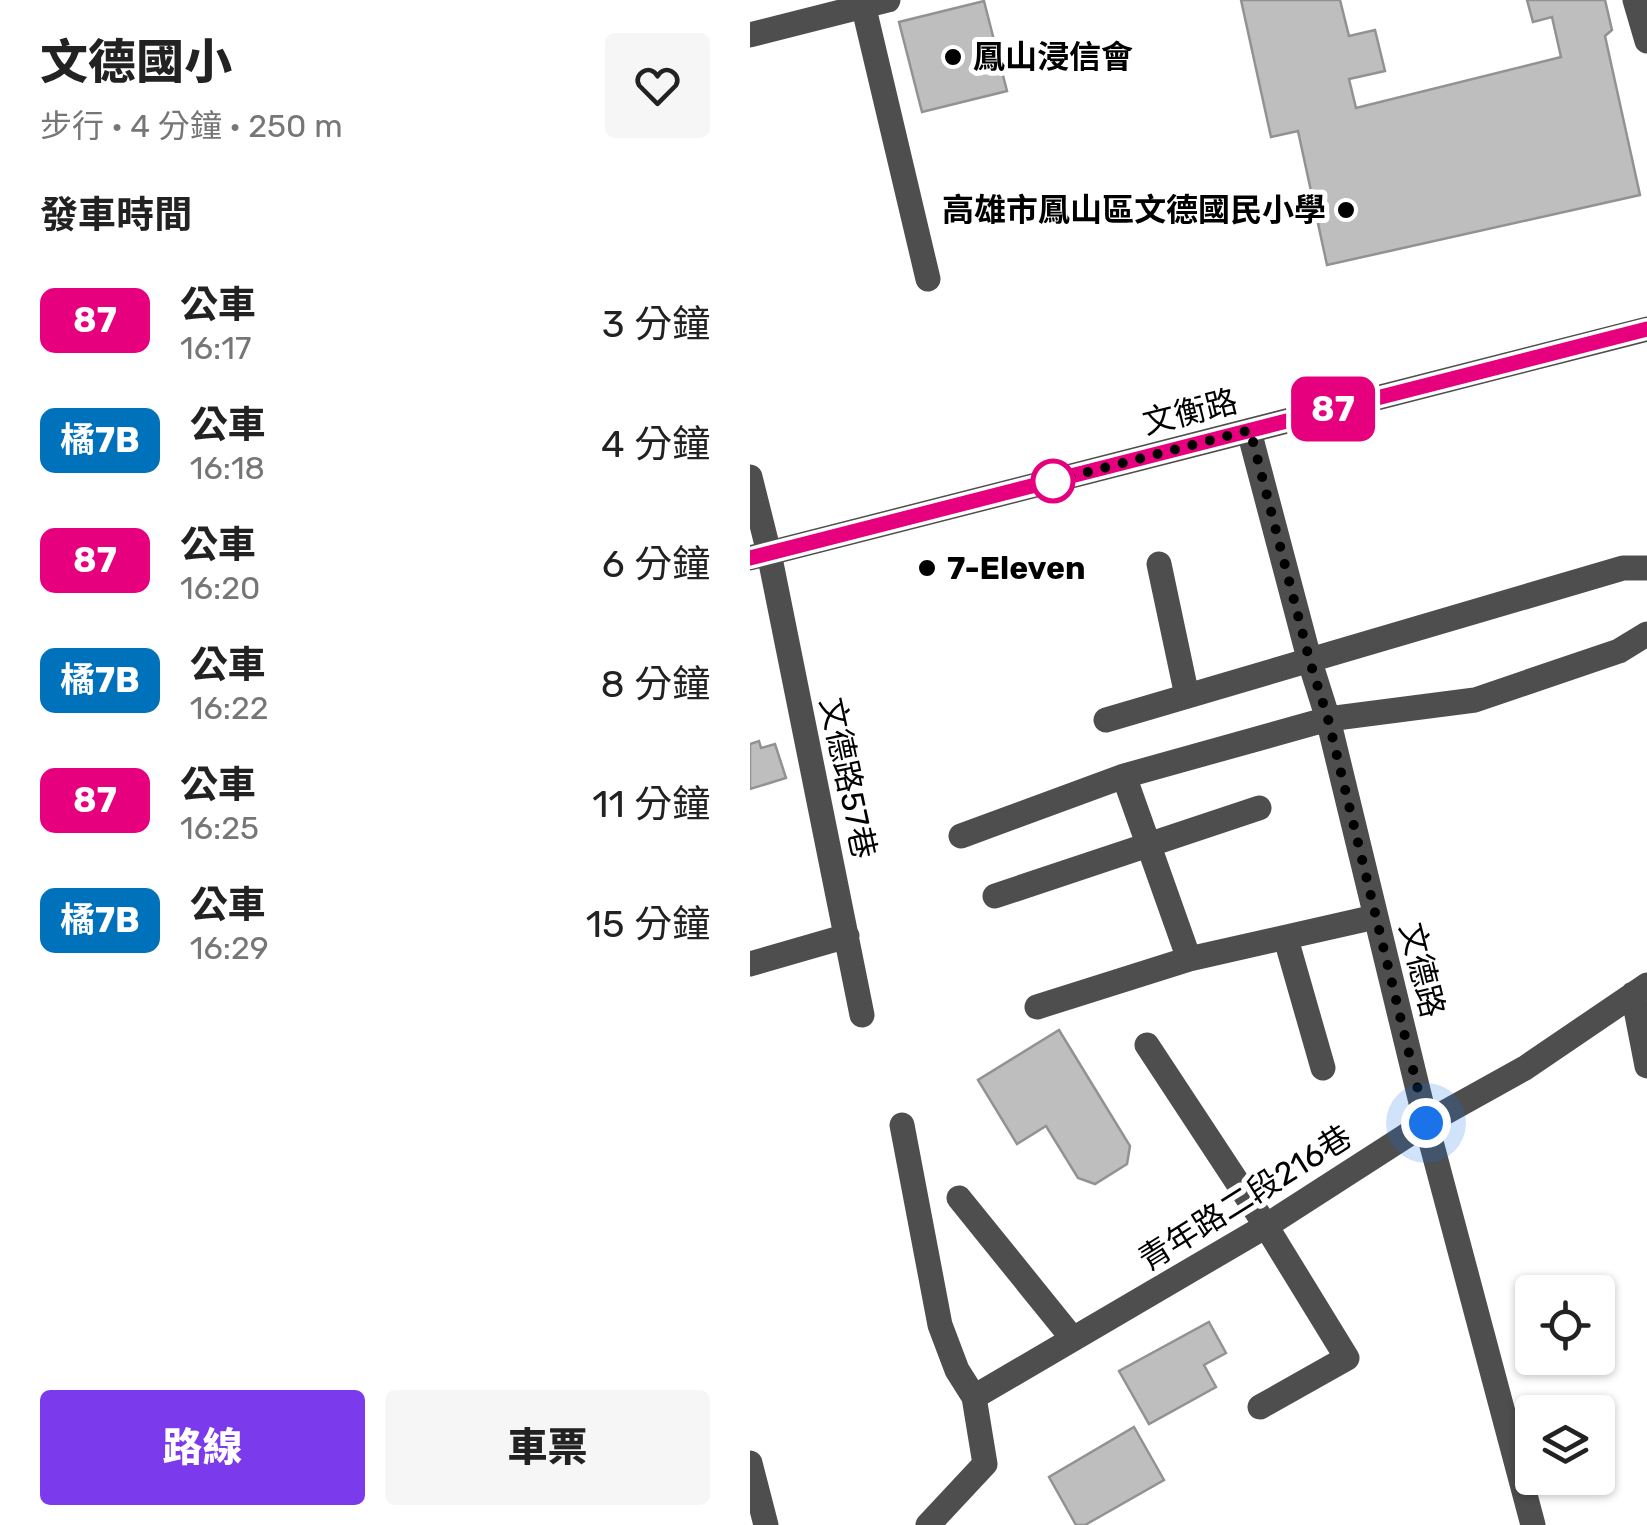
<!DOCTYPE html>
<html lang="zh-TW">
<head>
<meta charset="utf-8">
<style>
	body { margin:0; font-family:Rubik,"Noto Sans TC",sans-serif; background:#f6f6f6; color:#222; height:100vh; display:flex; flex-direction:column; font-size:38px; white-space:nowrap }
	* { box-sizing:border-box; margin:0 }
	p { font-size:32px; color:#767676 }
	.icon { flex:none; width:55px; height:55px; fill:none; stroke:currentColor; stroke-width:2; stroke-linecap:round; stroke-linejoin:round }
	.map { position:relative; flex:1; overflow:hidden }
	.panel { display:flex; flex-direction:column; background:#fff; width:750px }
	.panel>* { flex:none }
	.badge { padding:0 20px; border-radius:15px; font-size:35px; line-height:65px }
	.buttons { position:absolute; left:765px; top:1275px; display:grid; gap:20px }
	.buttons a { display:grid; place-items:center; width:100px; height:100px; border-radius:10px; background:#fff; box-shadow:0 2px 8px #0004; font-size:50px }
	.you { position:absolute; width:50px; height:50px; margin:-25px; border:8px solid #fff; border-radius:50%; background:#1a73e8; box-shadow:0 0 0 15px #1a73e833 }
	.map>.badge { position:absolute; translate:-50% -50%; box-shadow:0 0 0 5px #fff }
	h2 { padding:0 40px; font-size:38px; line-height:90px }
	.round { display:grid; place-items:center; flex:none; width:105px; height:105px; border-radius:10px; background:#f6f6f6 }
	.summary { display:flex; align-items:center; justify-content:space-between; height:170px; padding:0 40px }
	h1 { font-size:48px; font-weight:800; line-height:75px }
	.action { display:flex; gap:20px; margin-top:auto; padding:20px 40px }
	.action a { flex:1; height:115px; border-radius:10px; background:#7c3aed; color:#fff; font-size:40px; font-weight:800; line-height:115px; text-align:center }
	.action a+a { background:#f6f6f6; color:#222 }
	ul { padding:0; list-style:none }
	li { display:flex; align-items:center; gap:30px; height:120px; padding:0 40px }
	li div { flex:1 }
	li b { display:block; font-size:38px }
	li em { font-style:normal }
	li .badge { min-width:110px; font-weight:700; text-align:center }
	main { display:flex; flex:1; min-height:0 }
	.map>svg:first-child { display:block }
	.building { fill:#bebebe; stroke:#929292; stroke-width:2.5 }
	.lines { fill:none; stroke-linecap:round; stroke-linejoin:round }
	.minor { stroke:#4e4e4e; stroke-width:25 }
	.line-casing { stroke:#fff; stroke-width:22 }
	.line { stroke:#e6007e; stroke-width:15 }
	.walk { stroke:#000; stroke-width:10; stroke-dasharray:0 18 }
	.poi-dot { fill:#000; stroke:#fff; stroke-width:4 }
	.stop-dot { fill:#fff; stroke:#e6007e; stroke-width:5 }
	.labels { text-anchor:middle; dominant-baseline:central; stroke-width:10; stroke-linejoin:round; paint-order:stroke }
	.poi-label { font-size:32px; font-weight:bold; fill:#000; stroke:#fff; text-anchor:start }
	.street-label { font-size:32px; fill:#000; stroke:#fff }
</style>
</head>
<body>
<main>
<section class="panel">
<div class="summary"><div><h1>文德國小</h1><p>步行 · 4 分鐘 · 250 m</p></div><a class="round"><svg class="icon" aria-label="heart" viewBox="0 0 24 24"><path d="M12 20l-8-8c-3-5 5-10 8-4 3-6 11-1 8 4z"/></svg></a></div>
<h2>發車時間</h2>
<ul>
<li><span class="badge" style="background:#e6007e;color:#fff">87</span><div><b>公車</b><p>16:17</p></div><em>3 分鐘</em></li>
<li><span class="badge" style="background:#0072bc;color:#fff">橘7B</span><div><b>公車</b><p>16:18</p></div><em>4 分鐘</em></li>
<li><span class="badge" style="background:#e6007e;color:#fff">87</span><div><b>公車</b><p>16:20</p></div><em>6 分鐘</em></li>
<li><span class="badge" style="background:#0072bc;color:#fff">橘7B</span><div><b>公車</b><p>16:22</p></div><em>8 分鐘</em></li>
<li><span class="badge" style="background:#e6007e;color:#fff">87</span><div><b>公車</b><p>16:25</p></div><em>11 分鐘</em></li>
<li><span class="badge" style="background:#0072bc;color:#fff">橘7B</span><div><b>公車</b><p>16:29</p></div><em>15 分鐘</em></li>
</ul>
<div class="action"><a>路線</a><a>車票</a></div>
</section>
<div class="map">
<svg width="897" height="1525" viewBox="0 0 897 1525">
	<rect width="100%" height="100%" fill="#fff"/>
	<path class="building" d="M491,0h99l9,36 26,-6 10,41 -36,8 7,29 205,-51 -9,-40 -19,5 -6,-22h78l7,30 -7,6 35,159 -313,70 -29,-134 -27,6z
		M234,1l23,90 -85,21 -23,-90z
		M9,741l2,7 14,-4 11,34 -36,11v-45z
		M309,1030l71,116 -3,18 -32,20 -17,-6 -32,-52 -29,18 -39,-64z
		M459,1322l17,31 -22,12 12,22 -67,37 -30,-53z
		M384,1427l30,53 -79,45h-9l-27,-48z"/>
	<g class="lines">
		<path class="minor" d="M112,0l66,279
			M885,0l12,41
			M0,35l138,-35
			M499,431l61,231 18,57 98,404 107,402
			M0,477l19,76 93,462
			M0,558l897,-229
			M409,564l28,132
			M356,720l517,-152h24
			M374,776l65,183
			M211,836l163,-60 204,-57 147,-19 144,-49 28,-17
			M245,896l264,-88
			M536,939l37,129
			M0,964l97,-28
			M883,994l14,72
			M287,1007l152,-48 186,-42
			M397,1045l119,181 81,132 -87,49
			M152,1125l38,200 17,45 17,27 11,67 -57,61
			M209,1198l114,141
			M224,1397l292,-171 160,-103 99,-55 122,-83
			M0,1463l16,62"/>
	</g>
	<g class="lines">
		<defs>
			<path id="line" d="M0,558l897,-229"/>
		</defs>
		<use href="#line" class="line-casing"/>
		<use href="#line" class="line"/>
		<path class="walk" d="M303,481l197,-51 60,232 18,57 98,404"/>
	</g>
	<g class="poi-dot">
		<circle cx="203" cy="57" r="10"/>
		<circle cx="596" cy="210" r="10"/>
		<circle cx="177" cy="568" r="10"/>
	</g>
	<circle class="stop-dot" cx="303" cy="481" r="20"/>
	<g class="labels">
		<g class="poi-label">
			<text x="223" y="57">鳳山浸信會</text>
			<text x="576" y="210" text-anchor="end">高雄市鳳山區文德國民小學</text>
			<text x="197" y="568">7-Eleven</text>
		</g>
		<g class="street-label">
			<text transform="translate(440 412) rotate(-14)">文衡路</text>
			<text transform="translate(98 778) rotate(78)">文德路57巷</text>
			<text transform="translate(672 970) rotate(76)">文德路</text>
			<text transform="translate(495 1198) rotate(-32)">青年路二段216巷</text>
		</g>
	</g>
</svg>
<div class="buttons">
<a><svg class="icon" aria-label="locate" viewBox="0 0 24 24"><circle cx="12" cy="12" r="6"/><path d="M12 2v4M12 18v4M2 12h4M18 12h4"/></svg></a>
<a><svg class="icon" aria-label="layers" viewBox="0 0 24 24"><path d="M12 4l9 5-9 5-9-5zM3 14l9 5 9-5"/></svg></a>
</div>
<div class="you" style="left:676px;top:1123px"></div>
<b class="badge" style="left:583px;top:409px;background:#e6007e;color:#fff">87</b>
</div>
</main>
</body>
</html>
